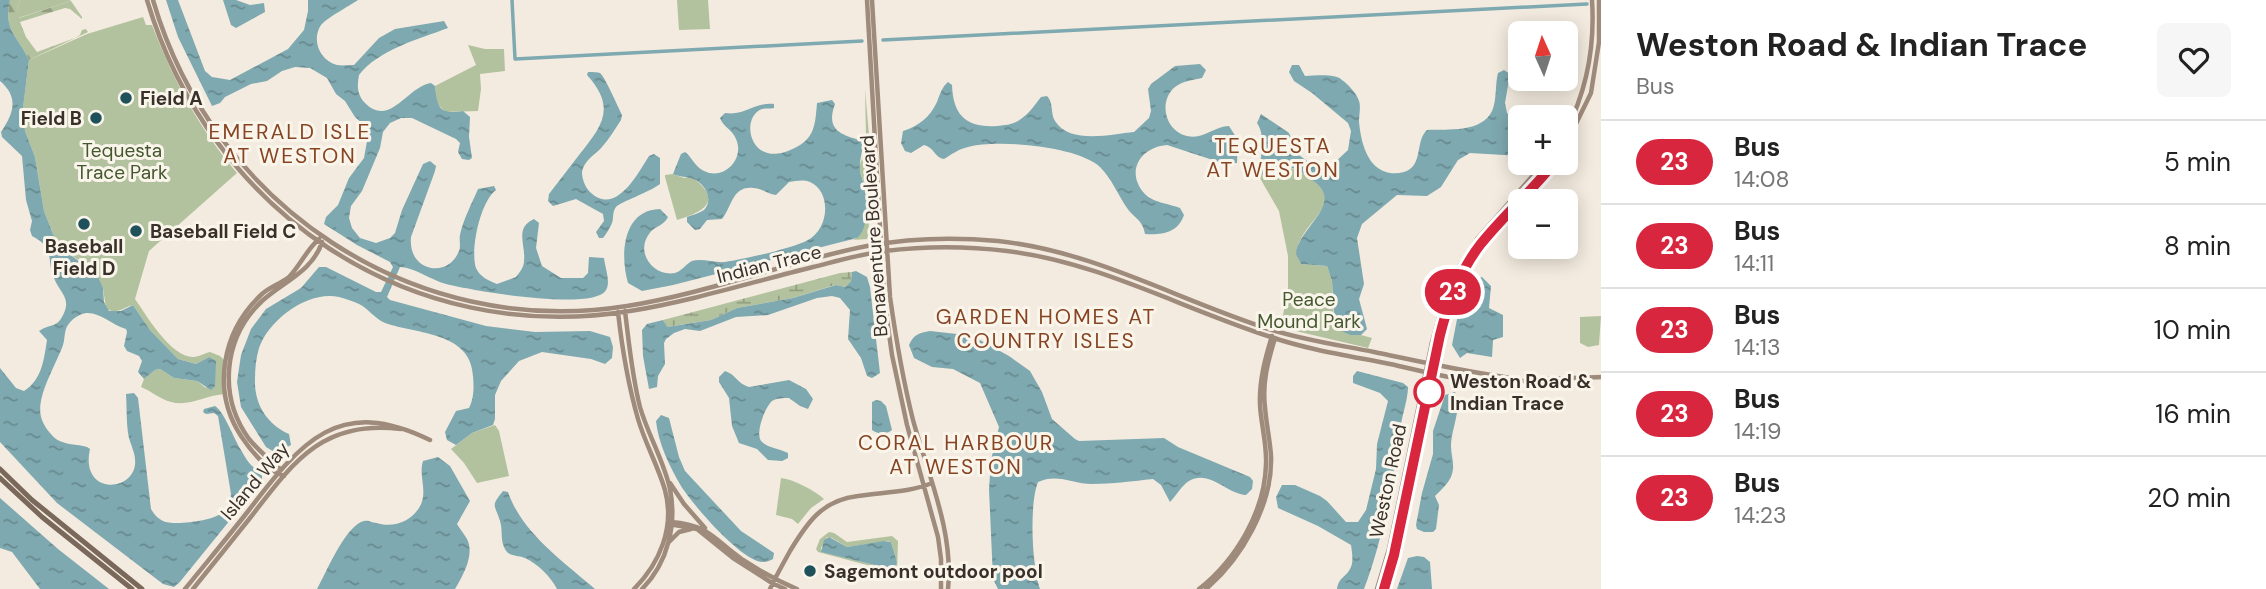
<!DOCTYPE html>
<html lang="en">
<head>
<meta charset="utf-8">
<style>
	body { margin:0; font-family:"DM Sans",sans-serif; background:#f6f6f6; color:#222; height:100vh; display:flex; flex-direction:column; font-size:26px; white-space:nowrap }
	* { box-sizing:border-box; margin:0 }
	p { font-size:23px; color:#767676 }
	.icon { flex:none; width:38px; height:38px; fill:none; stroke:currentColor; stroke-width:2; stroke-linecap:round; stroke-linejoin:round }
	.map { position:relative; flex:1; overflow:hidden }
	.details { display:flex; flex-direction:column; background:#fff; width:665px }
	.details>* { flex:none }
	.badge { padding:0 14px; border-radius:23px; font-size:24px; line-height:46px }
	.needle { width:46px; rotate:357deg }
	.tools { position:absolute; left:1508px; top:21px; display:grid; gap:14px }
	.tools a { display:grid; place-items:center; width:70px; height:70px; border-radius:10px; background:#fff; box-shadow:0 4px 18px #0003; font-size:35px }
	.map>.badge { position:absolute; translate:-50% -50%; box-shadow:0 0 0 4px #fff }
	.round { display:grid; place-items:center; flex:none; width:74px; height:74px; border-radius:10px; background:#f6f6f6 }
	.overview { display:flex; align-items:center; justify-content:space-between; height:119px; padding:0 35px }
	h1 { font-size:33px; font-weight:700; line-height:52px }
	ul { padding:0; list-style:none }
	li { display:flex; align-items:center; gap:21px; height:84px; padding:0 35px; border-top:2px solid #e0e0e0 }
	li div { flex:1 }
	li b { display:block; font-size:26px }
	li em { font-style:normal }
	li .badge { min-width:77px; font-weight:700; text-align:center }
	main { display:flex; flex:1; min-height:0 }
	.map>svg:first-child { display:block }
	.green { fill:#b3c29e; fill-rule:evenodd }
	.forest { fill:url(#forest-firs) }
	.wetland { fill:url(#wetland-marsh) }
	.water { fill:url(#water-ripples) }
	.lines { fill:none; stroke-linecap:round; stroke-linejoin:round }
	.canal { stroke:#7ea9b0; stroke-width:3.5 }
	.secondary { stroke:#9f8b7c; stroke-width:4.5 }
	.primary { stroke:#7a685b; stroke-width:5 }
	.line-casing { stroke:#fff; stroke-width:16 }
	.line { stroke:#d7263d; stroke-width:10 }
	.poi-dot { fill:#1f515a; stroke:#faf5eb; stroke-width:2.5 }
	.stop-dot { fill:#fff; stroke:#d7263d; stroke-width:3.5 }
	.labels { text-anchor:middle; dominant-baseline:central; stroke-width:6; stroke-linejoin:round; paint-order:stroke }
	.poi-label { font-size:19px; font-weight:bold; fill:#39302a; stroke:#faf5eb; text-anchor:start }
	.park-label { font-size:19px; fill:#44572e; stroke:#faf5eb }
	.street-label { font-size:19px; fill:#39302a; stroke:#faf5eb }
	.stop-label { font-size:19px; font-weight:bold; fill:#39302a; stroke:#faf5eb; text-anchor:start }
	.neighbourhood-label { font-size:21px; letter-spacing:2px; fill:#874423; stroke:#faf5eb }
</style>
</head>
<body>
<main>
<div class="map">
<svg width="1601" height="589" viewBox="0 0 1601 589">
	<defs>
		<pattern id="forest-firs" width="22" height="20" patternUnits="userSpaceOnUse" patternTransform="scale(1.75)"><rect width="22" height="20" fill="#b3c29e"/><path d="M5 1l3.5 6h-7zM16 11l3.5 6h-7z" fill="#939e81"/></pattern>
		<pattern id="wetland-marsh" width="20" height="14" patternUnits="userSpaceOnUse" patternTransform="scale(1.75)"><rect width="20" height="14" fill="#b3c29e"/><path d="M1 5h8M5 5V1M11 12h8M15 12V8" fill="none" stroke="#939e81"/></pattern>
		<pattern id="water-ripples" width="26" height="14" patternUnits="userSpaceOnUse" patternTransform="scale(1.75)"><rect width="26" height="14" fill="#7ea9b0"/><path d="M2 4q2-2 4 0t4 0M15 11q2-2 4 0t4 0" fill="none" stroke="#688a8f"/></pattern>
	</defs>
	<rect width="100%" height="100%" fill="#f3ebdf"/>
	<path class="green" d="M20,0h50l1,1 -53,17 -1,-9z
		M677,0h31l2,29 -31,1z
		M143,17l3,8h6c22,56 46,102 85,148l-88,78 -14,48c12,17 36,59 59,58 4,0 11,-4 16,-5l10,4 5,5v33c-19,1 -36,13 -54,8 -11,-3 -20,-11 -30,-15l3,-8 11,-9 5,-1 14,9 23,3 9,7 3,-31 -13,7 -18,-5 -28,-29 -17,-25c-9,2 -18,11 -27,3l-3,-20 -15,-22 -22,-14 -13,-18 -9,-23 -9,-54 -10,-26 -2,-23 6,-48 58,-26z
		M468,45l17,4h19l1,22 -25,3 1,15 -3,22 -33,1 -9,-10 -1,-16 41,-21z
		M1285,166c11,3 19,8 29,15 37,27 -32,49 -13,83l26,2 5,15 2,44 16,10h11l11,3 -4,10 -85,-20 -2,-2 7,-38v-32l-9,-45 -22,-38v-3l11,10 5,-9z
		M673,174l11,4 8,-1c32,24 12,35 -15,43l-12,-43v-2z
		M1601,316l-2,29 -11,2 -8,-4v-26z
		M495,425l4,6 10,45 -32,7 -13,-20 -13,-14 21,-16z
		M781,478c14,2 33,12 43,21l-13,9 -13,16 -6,-5 -16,-4z
		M829,532l5,1 13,9 45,-6 6,5 -1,32 -79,-21 -2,-3 4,-10zM827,537l5,1 15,9 41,-6 3,1 6,20 -10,6 -65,-16 -1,-4z"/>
	<path class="forest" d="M10,0h10l-3,9 2,9 52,-17 11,16v2l-12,-10 -5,-1 -45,14 6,15 11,15 38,-14 5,-3 2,-5 4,-1 2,3 -59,28c-11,-24 -26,-29 -19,-60z
		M865,89l4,46 -2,26 2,72 -2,6 -14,1 4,-2 7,-53 -5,-18 4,-11v-15l3,-4z"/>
	<path class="wetland" d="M852,272l-1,9 -6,6 -10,-2 -42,13 -56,10 -26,12 -45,7 -3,-7 177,-47z"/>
	<path class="water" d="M0,0h10c-7,31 8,36 19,60l-6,48 2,23 10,26 9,54 9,23 13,18 30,21 7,15 1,14 5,9h12l12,-6 17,25 28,29 18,5 13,-7 7,4 -1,25 -4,4 -14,-9 -23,-3 -14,-9 -5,1 -11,9 -6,-7 4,-11 -3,-5 -12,-5 -3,-5 3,-14 -1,-3c-14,-4 -26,-17 -40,-16 -7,1 -14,6 -18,12 -4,5 -3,14 -5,20 -7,20 -27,51 -22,72 2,8 9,17 15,22 9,6 21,5 31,8l3,2c-10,45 41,44 45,16 1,-10 -3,-17 -6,-27 -3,-14 -2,-30 -3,-44l8,-1 4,5 13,111c3,5 6,9 12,12 11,5 49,0 59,-8 6,-4 8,-12 9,-19l-13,-78 -4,-3 -8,1 -3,-2 1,-3 11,-3c9,5 19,33 26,44 3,5 6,11 10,15 6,6 14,6 10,17l-82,101 -5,4 -11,-3 -106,-81 -57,-61v-74l16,20 8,3c18,-11 20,-32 23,-51l-8,-9c12,-8 18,-2 25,-18 7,-16 -5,-21 -10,-35 -8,-18 2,-30 -22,-42l-2,-6 2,-9 -6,-21 -4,-44 -20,-19 -1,-5c13,-19 18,-35 -1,-51z
		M166,0h12l27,71 7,6 18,3 58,-31 16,-19 4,-19v-11h50c-9,6 -31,18 -37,25 -10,15 -1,36 16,40 5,1 12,0 17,0l25,-27 16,-9 49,-8 4,7c-29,11 -70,22 -89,47 -2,10 -2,19 5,27 26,27 42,-15 67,-19l4,3c2,21 4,29 28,25l7,6 -1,20 3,21 -3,2 -7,-1 -4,-7 2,-9 -4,-4 -44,-21h-11l-11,5 -7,9 -3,16 -18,43 -11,15 -2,12 3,10 8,10 16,5 14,-5 5,-5 7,-23 21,-46 7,-3 6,5 -1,5 -24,66c-1,11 2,22 12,28 15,8 30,1 36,-14 2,-5 0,-11 1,-16 3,-15 12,-32 18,-46l16,-3 2,4c-16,12 -26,60 -20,78 3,8 13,13 21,16l19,-7c4,-5 8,-10 8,-16 2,-16 -10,-33 10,-42l5,4 -3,25 6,18 19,12h22l5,-5 1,-16 15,1c1,9 7,25 2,32 -12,22 -137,0 -160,-6 -15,-4 -30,-16 -46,-17l-13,30 3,3 96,26 49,6 55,-1 20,6 3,10 -1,11 -7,6 -14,-5 -49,-7 -23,9 -18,20 -6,14v24l-2,6 -21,8 -16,12 -9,-5 -2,-8 11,-21 13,-3c5,-9 5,-21 4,-32 -2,-44 -56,-42 -88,-53 -10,-4 -16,-14 -26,-19 -6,-3 -13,-5 -20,-7 -30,-7 -70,22 -80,51 -3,10 -4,21 -4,31 -1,25 12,45 34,55l2,11 -15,8 -10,-6 -25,-40 -4,-25 4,-27 10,-26 15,-20 35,-21 18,-21h7l50,25h5l12,-25 -3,-5 -33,-17 -33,-21 2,-7 12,-12 11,-27 15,-20 5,-28 -14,-13 -10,-16 -9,-7 -9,-16 -17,-10 -15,-1 -13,4 -15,10 -16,3 -26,13 -5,6 -8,3 -34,-69z
		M223,0h13l14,5 14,-2 1,9 -29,16 -5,-3z
		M1200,64l6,6 -4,8c-10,2 -19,3 -27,9 -17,14 -10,44 12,49 17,4 27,-10 42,-10l9,14 -1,23 -12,1 -58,-19c-26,2 -42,26 -23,48 7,9 26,11 36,15l4,7c-6,18 -22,20 -39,19 -2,-14 -11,-16 -18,-26 -9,-13 -15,-29 -27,-41 -22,-21 -103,-28 -132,-20 -9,2 -16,7 -24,12 -9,-1 -10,-12 -20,-14l-13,8 -6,-2 -4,-8 2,-12c16,-5 27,-14 34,-29 3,-8 5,-15 11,-20l4,3c1,30 14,43 45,41 8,-1 14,-1 21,-5 10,-6 16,-15 23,-24l6,-1c7,7 3,17 8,25 15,24 57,13 79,11l15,-14 2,-7 -3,-22 3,-5 24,-18z
		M1292,65h7l6,11c11,0 29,-3 37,4 6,4 15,14 17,21 2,5 0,14 0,21 2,20 8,47 31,51 7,1 15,0 20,-4 12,-9 6,-29 17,-39 20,-1 55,3 65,-19 5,-11 3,-27 6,-38l6,-3 6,4 -5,29 2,10 14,12v31l-51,-3 -12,7 -17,27 -14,9 -30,-1 -35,29 -5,14 7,46 -5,15 8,30 -6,6h-11l-15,-7 -3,-47 -5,-15 -26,-2 -5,-10c2,-27 51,-51 16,-74 -7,-5 -15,-12 -24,-13 -12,-1 -15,5 -21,13l-8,-9c2,-15 7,-35 -2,-48l4,-9 28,19 10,22 8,6 13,5 12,-1 16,-15 3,-19 -3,-8 -36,-30 -18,-12 -5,-9z
		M588,72c3,0 10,0 12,1 4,2 19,36 22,42l-1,5c-6,9 -12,19 -19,27 -7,8 -18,13 -20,25 0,7 3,15 8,20 26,25 48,-19 59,-36l5,-2 6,4v26c-10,8 -40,18 -44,23 -4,5 -2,11 -4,16 -2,5 -6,11 -9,15h-4l-3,-6 8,-11 -1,-7 -27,-15 -23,7 -5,-5 1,-7c10,-13 20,-26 30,-39 23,-29 38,-47 8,-80z
		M832,100l3,4c-10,27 7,31 28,37 0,10 -4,20 -3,28 0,5 3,11 4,16 2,15 6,43 -7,53l-184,47 -31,6 -14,-8c-8,-27 -6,-73 32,-74l8,8c-4,9 -14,9 -19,17 -14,19 5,43 26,39 7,-2 11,-9 17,-12 9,-3 23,2 33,1 19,-3 66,-13 83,-22 21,-11 24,-48 2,-58 -7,-3 -14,-1 -21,0l-13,13c-9,-1 -14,-7 -23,-7 -21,-2 -21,19 -31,31l-15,1 -7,9 -5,1 -8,-8v-5c5,-2 13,-4 17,-7 11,-11 -1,-30 -14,-32 -7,-2 -10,-1 -17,-4l8,-20 4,-2c7,5 10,15 19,19 20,10 41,-12 32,-32 -3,-9 -13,-12 -16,-21l5,-5c21,3 28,-11 49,-9v4c-4,1 -8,0 -12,1 -22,8 -13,57 26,42 26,-10 27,-23 29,-48z
		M856,271l11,6 3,10 10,86 -8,5 -5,-2 -6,-18 -13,-19 2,-29 -10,-12 -8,-2 -15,2 -49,17 -32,2 -36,14 -15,-2 -11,4 -8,6 -2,4 1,21 -7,12 -1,11 -8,2 -6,-33 -1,-26 5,-6 16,-4 4,7 44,-7 26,-12 56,-10 43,-13 9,2 6,-6 1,-9z
		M1482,277l9,9 -2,22 14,7v22l-10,3 -1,17 -25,-4 -7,5 -8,-13 6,-31 17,-32 2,-4z
		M930,331l36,4 12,4 31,17 21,15 12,21 10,27 23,20 4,2 85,-3 14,9 72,30 3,4 -1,8 -6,6c-19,-1 -37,-26 -57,-14 -7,4 -13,15 -19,21l-9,-17 -8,-6c-20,2 -41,5 -61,5 -19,0 -35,-11 -54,-2 -9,23 -6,84 2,107h-42l-5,-10 -4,-90 2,-29 8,-33 -19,-44 -27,-14 -21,-2 -18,-9 -5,-13c5,-11 10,-12 21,-14z
		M725,371c10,3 13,13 24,16l40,-7 17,9 7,10 -5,10 -8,-3 -11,-8c-6,0 -12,0 -17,3 -7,6 -18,34 -10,41 6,6 19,7 26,11v5l-6,3 -14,-1 -11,-11 -18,-6 -7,-17 -3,-28 -10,-16v-5z
		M1357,371l46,12 5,4c0,11 -5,25 -7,37 -8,55 -17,113 -37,165h-27c2,-12 8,-11 13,-20 4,-6 2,-17 1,-24l-33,-19 -40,-18 -2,-11 6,-12h13l25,11 7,5 19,21h12l8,-12 10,-41 1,-25 11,-43 -8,-8 -27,-10v-7z
		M1455,392c8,14 -4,37 -4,54 0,10 4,18 1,28 -2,8 -11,16 -17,22l4,9 -3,24 -3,3h-9l-7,-3 -1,-4 6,-32 11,-39v-23l12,-36z
		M876,400l5,1 5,5 6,24c-7,5 -12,5 -20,0v-28z
		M661,415l8,3 10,39 6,14 56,60 33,22 -1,6c-4,2 -6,3 -10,3 -21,0 -71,-58 -82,-76 -11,-19 -23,-43 -25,-65z
		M438,457l12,9 20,35 -13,23c3,5 7,10 10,15 8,16 -4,36 -12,50h-138c10,-18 26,-58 44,-67 7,-3 9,0 15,1 17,5 34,-1 43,-15 10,-16 -1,-31 4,-47z
		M503,491l5,1c14,41 56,70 87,97h-38c-6,-12 -19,-25 -32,-31 -8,-3 -16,-1 -20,-9 -5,-8 -2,-19 -5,-28 -5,-17 -10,-14 3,-30z
		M0,498l58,51 51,40h-69l-28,-37 -12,-4z
		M829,537l18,10 37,-6 7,1 6,20 -2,5 -8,1 -66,-16 3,-12z
		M1417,556l7,1 6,5 2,27h-35l11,-31z"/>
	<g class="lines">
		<path class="canal" d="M512,0l3,59 347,-18
			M883,40l704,-36"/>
		<path class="secondary" d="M147,0c63,212 262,347 483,311 62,-10 122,-29 183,-44 24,-6 48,-13 72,-16 40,-5 81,-5 122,0 92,11 176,58 264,86 38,13 79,19 119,27 32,7 64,16 97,18 16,1 32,-1 49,-2 21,-2 43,-2 65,-3
			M153,0c60,206 261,340 474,306 82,-13 159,-44 240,-60 43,-8 88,-9 131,-5 96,10 180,59 271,88 34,11 70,16 105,23 48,10 96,21 144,27
			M867,0l17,298 8,57 15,70 31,112 3,22v30
			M872,0l18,297c6,42 13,83 23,123 15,55 41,112 35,169
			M1566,131c21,-41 29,-85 26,-131
			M1566,144l25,-51 8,-51v-42
			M1521,201l33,-38
			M625,311c4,32 7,65 15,96 8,28 24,54 30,82 7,35 -2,74 -28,100
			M618,312c4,36 10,72 20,107 7,24 20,47 27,71 10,37 -5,73 -31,99
			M280,469c-11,-10 -22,-19 -31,-30 -31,-43 -26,-101 13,-138 21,-19 51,-30 60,-59
			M284,476c-17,-6 -33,-25 -43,-40 -30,-46 -19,-105 21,-142 8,-7 18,-10 27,-17 11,-11 18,-28 30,-38
			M670,483l14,21 21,24
			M671,522c39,3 43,18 72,38 17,11 35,21 54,29
			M669,524l28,5 36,29 39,25 13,6
			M669,542l10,-10 12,-3
			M185,589c21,-26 43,-52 64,-79 52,-68 90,-115 181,-70
			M193,589c19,-24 38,-47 57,-71 44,-57 72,-98 151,-89
			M770,589c6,-13 13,-25 20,-38 17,-28 32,-51 68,-55 24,-4 50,-3 74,-13
			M1199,589c37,-29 66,-78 67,-125 1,-20 -5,-39 -6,-59 -1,-24 5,-46 12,-69
			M1206,589c36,-31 67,-85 65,-133 -1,-17 -5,-33 -6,-49 -3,-24 3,-46 10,-69
			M1377,589l12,-40 43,-207 12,-43 13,-29 20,-31 67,-76
			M1384,589l12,-41 44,-213c14,-57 41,-92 81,-134"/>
		<path class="primary" d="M0,469l32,31 110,89
			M0,478l42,39 90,72"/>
	</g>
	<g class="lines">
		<defs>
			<path id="line" d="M1384,589l10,-34 46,-220c8,-32 20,-64 40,-90 23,-29 51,-53 74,-82"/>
		</defs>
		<use href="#line" class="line-casing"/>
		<use href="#line" class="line"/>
	</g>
	<g class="poi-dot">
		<circle cx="126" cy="98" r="7"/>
		<circle cx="96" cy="118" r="7"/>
		<circle cx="84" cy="224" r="7"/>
		<circle cx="136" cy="231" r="7"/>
		<circle cx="810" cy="571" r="7"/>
	</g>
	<circle class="stop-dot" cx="1429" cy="392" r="14"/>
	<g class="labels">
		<g class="poi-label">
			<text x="140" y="98">Field A</text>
			<text x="82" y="118" text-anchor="end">Field B</text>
			<text x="150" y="231">Baseball Field C</text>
			<text x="84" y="246" text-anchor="middle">Baseball<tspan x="84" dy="22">Field D</tspan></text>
			<text x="824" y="571">Sagemont outdoor pool</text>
		</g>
		<g class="park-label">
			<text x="122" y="150">Tequesta<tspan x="122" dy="22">Trace Park</tspan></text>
			<text x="1309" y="299">Peace<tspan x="1309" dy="22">Mound Park</tspan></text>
		</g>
		<g class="street-label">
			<text transform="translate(874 236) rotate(-94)">Bonaventure Boulevard</text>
			<text transform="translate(769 264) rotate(-14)">Indian Trace</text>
			<text transform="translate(255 481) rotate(-50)">Island Way</text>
			<text transform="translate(1388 481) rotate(-78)">Weston Road</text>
		</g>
		<g class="stop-label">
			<text x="1450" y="381">Weston Road &amp;<tspan x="1450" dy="22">Indian Trace</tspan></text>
		</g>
		<g class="neighbourhood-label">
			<text x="290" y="132">EMERALD ISLE<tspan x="290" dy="24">AT WESTON</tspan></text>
			<text x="1273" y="146">TEQUESTA<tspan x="1273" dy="24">AT WESTON</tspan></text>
			<text x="1046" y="317">GARDEN HOMES AT<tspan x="1046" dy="24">COUNTRY ISLES</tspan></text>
			<text x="956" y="443">CORAL HARBOUR<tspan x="956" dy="24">AT WESTON</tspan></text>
		</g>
	</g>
</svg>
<div class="tools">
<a><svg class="needle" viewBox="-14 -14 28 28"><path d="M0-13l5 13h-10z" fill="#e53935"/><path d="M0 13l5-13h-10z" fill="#767676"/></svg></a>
<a>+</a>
<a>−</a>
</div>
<b class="badge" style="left:1453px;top:292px;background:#d7263d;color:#fff">23</b>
</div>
<section class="details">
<div class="overview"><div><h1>Weston Road &amp; Indian Trace</h1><p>Bus</p></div><a class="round"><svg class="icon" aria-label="heart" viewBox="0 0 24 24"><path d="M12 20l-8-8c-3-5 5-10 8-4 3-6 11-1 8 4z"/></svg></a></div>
<ul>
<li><span class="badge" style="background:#d7263d;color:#fff">23</span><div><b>Bus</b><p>14:08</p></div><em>5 min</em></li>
<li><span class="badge" style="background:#d7263d;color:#fff">23</span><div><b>Bus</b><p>14:11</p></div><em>8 min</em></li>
<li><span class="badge" style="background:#d7263d;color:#fff">23</span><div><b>Bus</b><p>14:13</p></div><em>10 min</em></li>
<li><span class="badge" style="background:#d7263d;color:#fff">23</span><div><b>Bus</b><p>14:19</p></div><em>16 min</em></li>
<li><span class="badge" style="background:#d7263d;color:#fff">23</span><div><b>Bus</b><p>14:23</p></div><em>20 min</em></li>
</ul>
</section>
</main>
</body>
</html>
